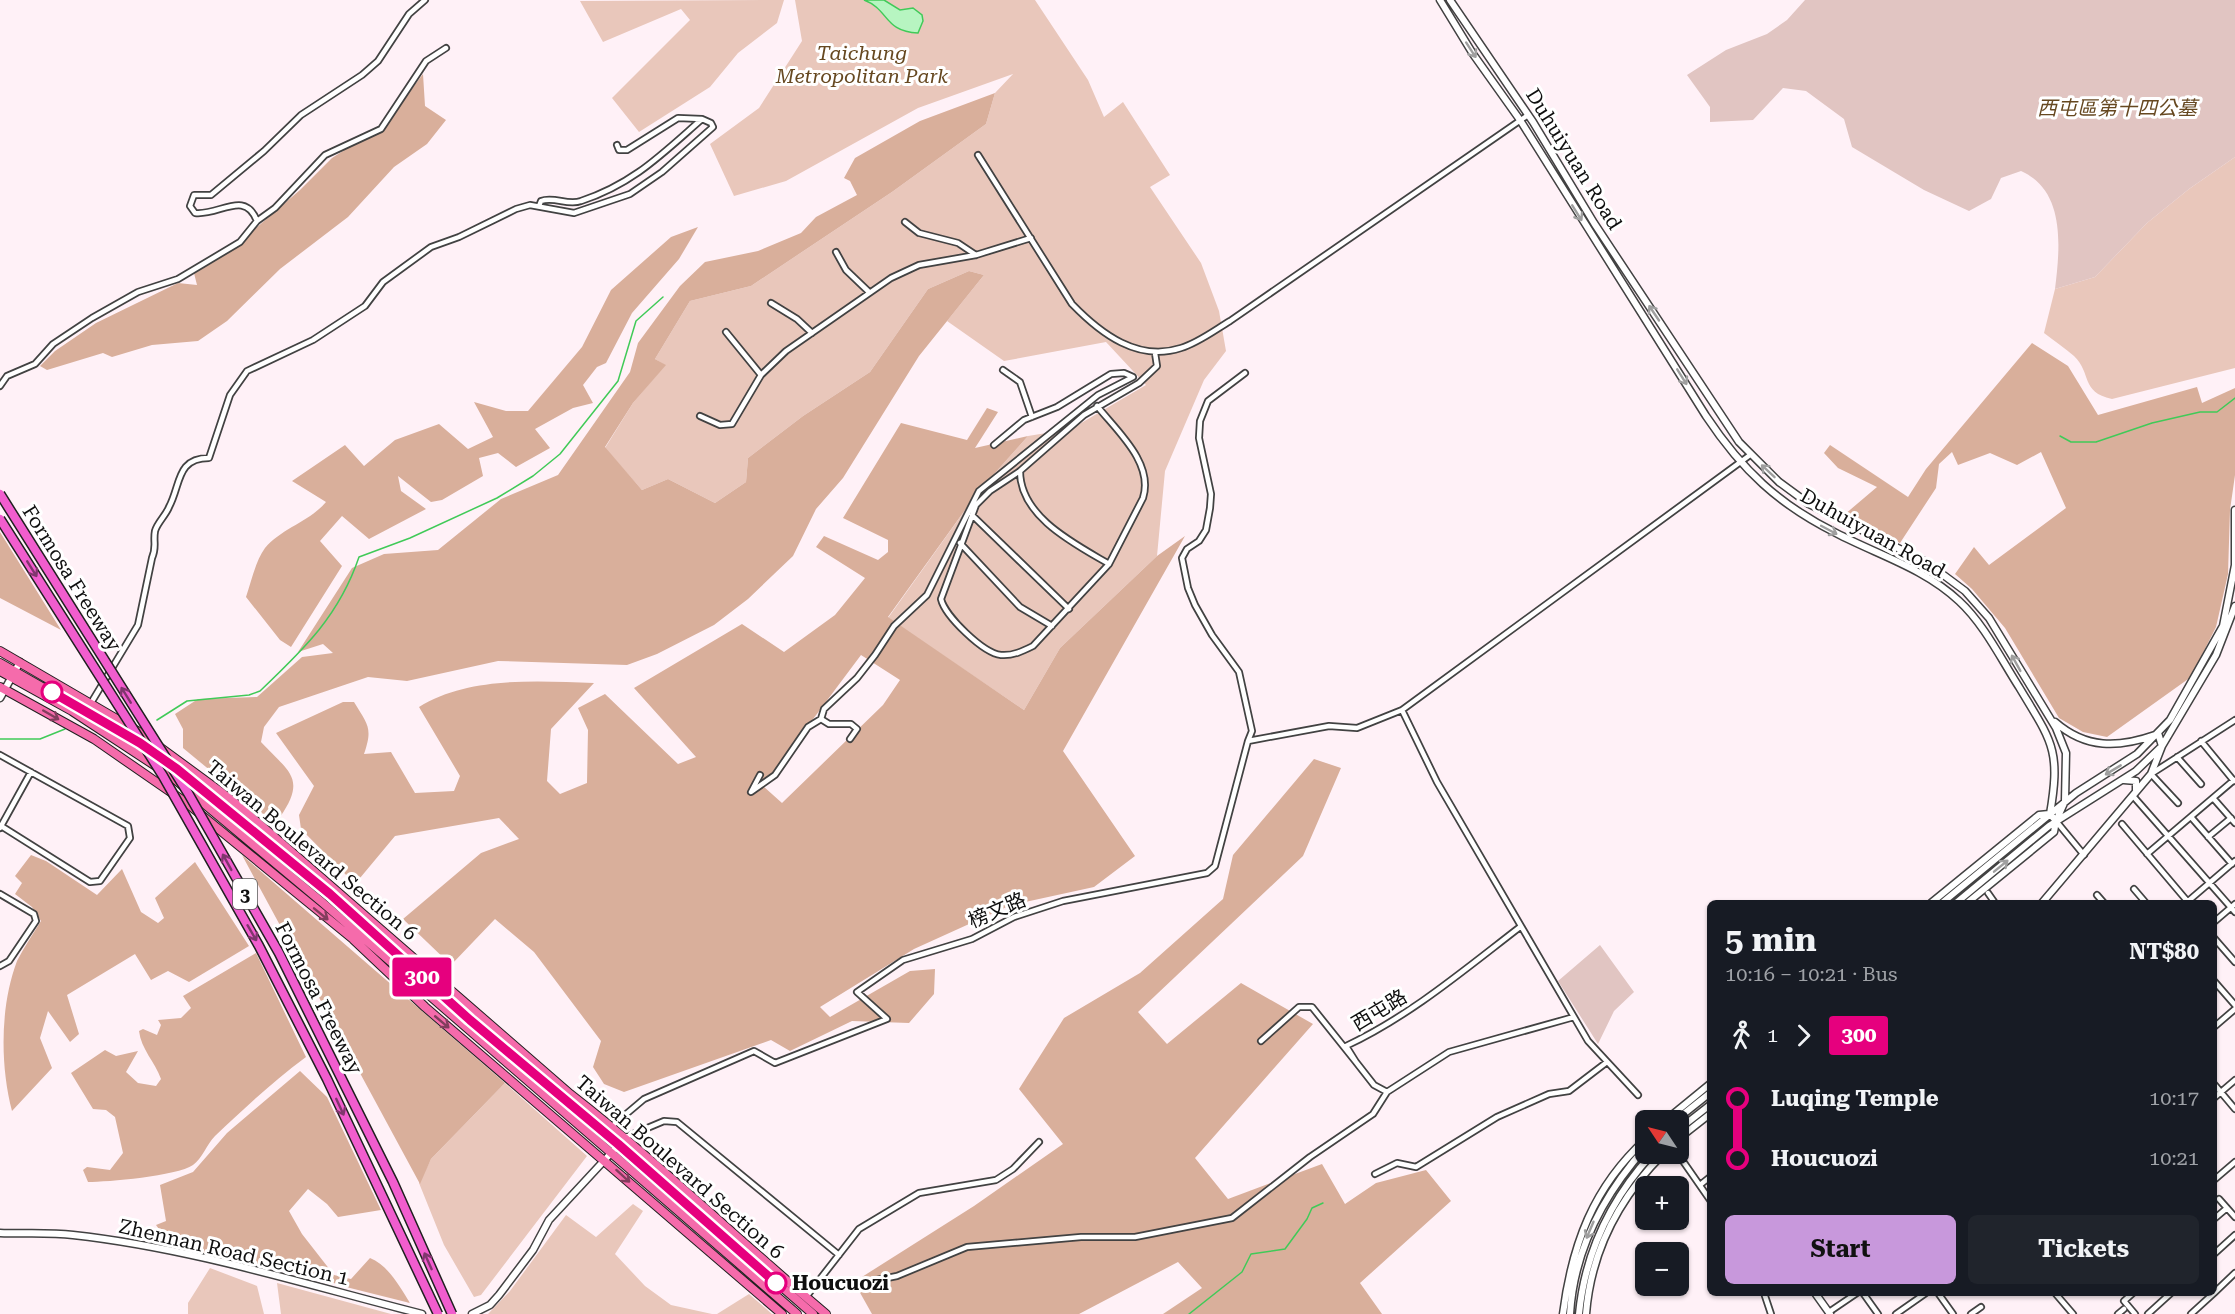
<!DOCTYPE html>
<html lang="en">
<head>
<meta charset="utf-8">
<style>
	body { margin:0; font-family:"Roboto Serif","Noto Sans TC",serif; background:#20242c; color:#f1f3f6; height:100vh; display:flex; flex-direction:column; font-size:22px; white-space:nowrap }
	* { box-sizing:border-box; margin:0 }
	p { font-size:20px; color:#9ea1a6 }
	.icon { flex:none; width:33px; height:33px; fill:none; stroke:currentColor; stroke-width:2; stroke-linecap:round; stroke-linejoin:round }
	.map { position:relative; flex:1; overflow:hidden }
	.details { position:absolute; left:1707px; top:900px; width:510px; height:396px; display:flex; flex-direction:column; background:#171b24; border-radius:9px; box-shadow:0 2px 4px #0004 }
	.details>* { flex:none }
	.badge { padding:0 12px; border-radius:4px; font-size:21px; line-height:39px }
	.needle { width:39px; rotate:305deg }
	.controls { position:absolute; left:1635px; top:1110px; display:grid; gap:12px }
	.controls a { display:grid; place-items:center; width:54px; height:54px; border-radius:9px; background:#171b24; box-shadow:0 2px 4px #0004; font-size:30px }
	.map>.badge { position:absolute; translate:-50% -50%; box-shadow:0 0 0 3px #fff }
	.legs { display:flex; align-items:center; gap:9px; height:66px; padding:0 18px; font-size:20px }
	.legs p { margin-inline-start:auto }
	.headline { display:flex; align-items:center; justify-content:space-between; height:102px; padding:0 18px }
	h1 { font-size:33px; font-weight:700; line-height:45px }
	.primary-button { display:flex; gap:12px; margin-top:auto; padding:12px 18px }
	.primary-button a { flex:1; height:69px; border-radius:9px; background:#c898dc; color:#111; font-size:24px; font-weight:700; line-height:69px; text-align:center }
	.primary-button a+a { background:#20242c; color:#f1f3f6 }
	ul { padding:0 18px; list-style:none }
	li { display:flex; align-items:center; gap:21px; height:60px; font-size:22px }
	li i { display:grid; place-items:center; width:9px; height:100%; margin:0 8px; background:currentColor }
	li i::after { content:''; width:15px; height:15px; margin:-8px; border:4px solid; border-radius:50%; background:#171b24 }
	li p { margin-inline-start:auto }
	li:first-child i { background:linear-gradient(#0000 50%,currentColor 0) }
	li:last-child i { background:linear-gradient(currentColor 50%,#0000 0) }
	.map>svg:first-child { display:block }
	.green { fill:#e9c7bb }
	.forest { fill:#d9af9b; fill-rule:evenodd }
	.cemetery { fill:#e1c5c2 }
	.water { fill:#b7f5c1; stroke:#40ca58; stroke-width:1.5 }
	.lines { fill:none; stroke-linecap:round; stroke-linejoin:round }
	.stream { stroke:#40ca58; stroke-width:1.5 }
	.minor-casing { stroke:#424242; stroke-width:8 }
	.tertiary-casing { stroke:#424242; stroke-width:9 }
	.primary-casing { stroke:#202020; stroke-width:10 }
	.minor { stroke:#fff; stroke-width:4.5 }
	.tertiary { stroke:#fff; stroke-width:6 }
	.primary { stroke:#f56bab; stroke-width:8 }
	.motorway-bridge-casing { stroke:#202020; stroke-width:11; stroke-linecap:butt }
	.motorway-bridge { stroke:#f15dce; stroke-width:8 }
	.oneway { stroke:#9f9f9f }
	.oneway2 { stroke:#80366e }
	.oneway3 { stroke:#823d5d }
	.line-1-casing { stroke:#fff; stroke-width:14 }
	.line-1 { stroke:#e6007e; stroke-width:9 }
	.stop-1-dot { fill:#fff; stroke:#e6007e; stroke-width:3 }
	.labels { text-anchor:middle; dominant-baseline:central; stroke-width:6; stroke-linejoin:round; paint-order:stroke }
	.shield { fill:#fff; stroke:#575757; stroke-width:1.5 }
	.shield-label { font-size:18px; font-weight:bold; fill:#0f0f0f }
	.park-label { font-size:20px; font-style:italic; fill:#664820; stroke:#fff }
	.street-label { font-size:20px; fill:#0f0f0f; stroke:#fff }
	.stop-label { font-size:20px; font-weight:bold; fill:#0f0f0f; stroke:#fff; text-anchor:start }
</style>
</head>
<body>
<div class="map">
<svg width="2235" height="1314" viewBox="0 0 2235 1314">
	<rect width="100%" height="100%" fill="#fff1f7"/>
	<path class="green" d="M784,0l-7,23 -39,30 -28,34 -71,45 -27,-34 78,-78 -9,-11 -78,33 -23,-41z
		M795,0h240l53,80 16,37 19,-15 47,73 -20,12 51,76 18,48 7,40 -22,29 -39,91 -8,85 -97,92 -36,62 -136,-92 90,-126 50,-56 43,-7 75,-44 -40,-43 -102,19 -57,-40 37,-46 -15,-4 -41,18 -58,83 -67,44 -55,42 -2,24 -31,21 -47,-24 -26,11 -37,-42 28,-45 32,-38 -10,-6 35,-58 61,-15 141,-94 94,-68 9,-31 18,-19 -95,34 -132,73 -52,15 -24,-52 49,-36 43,-67z
		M2235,157v211l-123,31c-32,-7 -20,-26 -38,-43 -9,-8 -20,-15 -30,-23l11,-44 40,-12 52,-54 42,-34z
		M505,1083l82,73 -106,139 -7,2 -30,-52 -25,-62 12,-24z
		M633,1204l10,7 -28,43 30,32 26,19 41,9h-224l22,-23 56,-76 30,22z
		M210,1268l47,18 7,28h-76v-11z
		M277,1283l114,31h-110z
		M749,1294l23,20h-55z"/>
	<path class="forest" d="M423,74l2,32 21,14 -19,24 -33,23 -46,50 -68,52 -53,52 -29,20 -46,4 -40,12 -9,-4 -56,17 -7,-4 15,-15 41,-28 82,-40 19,2 -3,-12 39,-25 67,-58 32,-32 53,-34z
		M995,93l-9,31 -94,68 -141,94 -61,15 -35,58 11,6 -33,38 -28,44 37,43 26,-11 47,24 31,-21 2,-24 55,-42 67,-44 58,-83 41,-18 15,4 -65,81 -76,122 -27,31 -23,47 -45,43 -34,26 -57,29 -30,11 -129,-4 -91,20 -39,-4 -89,30 -15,20 -3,15c28,30 46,36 19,75l12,21 -109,-90v-19l-8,-15 23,-15 59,-2 45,-40 31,-4 -10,-9 -25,8 54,-84 32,-14 54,-4 63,-51 57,-24 72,-103 8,-29 42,-57 25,-24 53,-11 43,-18 15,-16 41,-22 -7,-14 -6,-3 11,-20 65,-37z
		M698,227l-19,32 -47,54 -26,50 -9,4 -14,18 10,18 -20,5 -38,21 15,19 -34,19 -18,-14 -19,5 4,18 -41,24 -11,2 -33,-26 3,15 25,18 -57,30 -27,-23 -22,25 22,25 -51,81 -11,-7 -34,-43c5,-15 10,-37 19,-49 17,-20 44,-26 61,-46l-34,-21 53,-36 19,21 31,-26 44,-16 29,25 25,-12 -19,-35 32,9h22l54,-64 29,-57 60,-53z
		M2032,343l36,23 30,49 99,-28 5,16 33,-15v87l-5,35 -2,64 -12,53 -25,50 -84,60 -24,-5 -24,-14 -54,-90 -33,-39 -17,-15 19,-27 15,18 77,-57 -25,-56 -24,13 -27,-12 -32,12 -6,-13 -13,12 -3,24 -36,55 -56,-28 33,-28 -39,-19 -14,-15 6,-8 78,52 18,-28z
		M987,408l11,4 -23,36 53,-12 -50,56 -90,125 136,93 36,-62 97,-92 28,-20 -122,215 72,105 -41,31 -83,18 -97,44 -94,58 10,10 80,-46 25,-2 -1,25 -25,29 -57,-2 -62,30 -19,-11 -147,52 -20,-8 -11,-17 8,-26 -67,-89 -39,-33 -44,46 -48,-46 78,-66 38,-14 -20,-21 -104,18 -40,48 -54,-55 -2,-14 15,-29 -38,-53 67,-31h11c14,23 19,26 10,52l27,-2 24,41 39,-2 6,-15 -41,-69c50,-31 118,-26 175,-24l-43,46 -4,52 13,13 27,-11 1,-53 -10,-22 27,-14 73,70 18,-7 -62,-69 108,-64 42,28 51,-37 30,-37 -49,-31 8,-11 54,24 10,-8v-12l-45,-22 58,-95 66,17zM861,655l39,25 -17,25 -101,98 -19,-17z
		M0,532l61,98 -61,-32z
		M1314,759l27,9 -38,88 -165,156 29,32 74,-61 72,41 -118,134 33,41 94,-35 23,40 31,-21 50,-13 25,31 -91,82 22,31h-219l39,-26 -24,-26 -99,52h-207l-18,-32 120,-76 89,-62 -44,-55 45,-71 76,-45 83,-74 10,-44z
		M31,855l15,6 51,34 25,-26 19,43 17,11 6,-5 -9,-20 40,-36 54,84 -60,36 -21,-11 -17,9 -16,-26 -68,41 12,39 -9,8 -22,-31 -8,27 12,30 -40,43c-12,-46 -12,-105 5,-150 7,-14 16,-27 24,-40l-9,-14 -17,-13 7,-11 -7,-7z
		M242,855l263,228 -74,76 -11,25z
		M256,953l50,104c-34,25 -60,50 -91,79 -8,8 -13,23 -22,29 -16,11 -86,17 -105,17l-5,-12 4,-3 23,3 13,-17 -8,-36 -9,-7 -13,-1 -22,-36 34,-23 11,6 22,-5 -12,21 12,11 18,3 5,-7c-6,-17 -20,-30 -22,-48l4,-2 14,6 4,-10 -3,-5 23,-2 10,-10 -8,-12z
		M300,1071l27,26 54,113 -43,7 -11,-13 -19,-15 -19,22 13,23 32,41 17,4 19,-21c18,7 30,29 40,45l-68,-17 -30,-11 -141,-29 -15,-21 10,-4 -6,-36 33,-13 34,-39z"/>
	<path class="cemetery" d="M1805,0h430v157l-46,32 -42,34 -52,54 -40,12c5,-41 11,-98 -34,-118l-20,7 -10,21 -22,12 -45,-21 -72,-43 -8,-28 -38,-28 -23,-3 -30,32 -43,2v-15l-23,-32 39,-25 41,-16 20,-14z
		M1600,945l34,47 -20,19 -16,33 -40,-63z"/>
	<path class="water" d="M864,0h20l16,10 13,-2 9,7 1,6 -5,12c-34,-1 -29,-24 -54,-33z"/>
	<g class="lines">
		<path class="stream" d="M2060,436l11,6h25l56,-19 48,-11h17l18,-14
			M157,720l30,-19 62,-6 11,-4c44,-42 79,-75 99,-134l51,-19 87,-40 36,-22 27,-22 58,-73 18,-60 27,-24
			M0,739h40l25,-10
			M1189,1314l53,-42 9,-18 34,-5 22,-30 5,-11 11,-5"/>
		<defs>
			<path id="minor" d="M617,145l2,5h8l51,-32 24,1
				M978,155l94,149c29,30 66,58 109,44 17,-5 34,-18 49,-27l298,-206
				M257,221c-12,-32 -38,-5 -62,-8l-5,-7 4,-11h17l53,-44 37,-36 61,-40 16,-14 31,-47 16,-14
				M905,222l14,11 39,10 18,12
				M836,252l10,18 23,22
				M771,303l26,16 15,14
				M726,332l35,43
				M1003,370l17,12 12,35
				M1245,373l-37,28 -8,20 -1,17 12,56 -1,14 -4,22 -7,11 -12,8 -5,9 6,30 7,17 17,30 27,37 13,59 -4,10
				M0,386l7,-10 28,-12 18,-20 39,-26 46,-26 40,-13 62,-37 17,-21 18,-13 50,-53 56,-26 45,-68 20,-13
				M1097,406c20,25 57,57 46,92l-34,66 -76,82c-10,5 -20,10 -32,9 -18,-2 -56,-39 -60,-56l35,-94 14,-14 30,-20 64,-56 55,-32 18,-17 -2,-13
				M700,416l20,9 12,-1 29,-49 25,-24 105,-73 28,-13 57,-10 55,-17
				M1020,471c0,46 55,73 89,93
				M972,515l97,94
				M960,543l60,64 32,19
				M91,703l47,-78 14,-67c5,-11 1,-16 3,-27 2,-8 11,-16 14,-24 12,-22 7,-49 40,-49l21,-63 17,-24 66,-31 52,-34 18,-24 48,-35 28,-10 57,-28 14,-4 44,8 56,-19 32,-22 51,-45 -2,-4 -9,-4c-40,35 -69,65 -121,82 -13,5 -27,-5 -40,0l-2,5
				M821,719l8,5h22l6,5 -7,10
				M2201,741l33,40
				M0,755l128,71 2,12 -30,43 -10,1 -89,-56
				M2177,757l24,27
				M760,775l-9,17 24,-17 33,-48 13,-8 3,-10 33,-31 18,-23 19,-29 33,-31 52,-104 119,-96 35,-18 -9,-4 -13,1 -54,33 -33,13 -30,25
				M2133,796l102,116
				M2213,798l22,25
				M2178,803l-27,-29 84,-54
				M2191,817l41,47
				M2056,821l28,34
				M2122,824l66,78
				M0,828l31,-56
				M2208,837l23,-19
				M2147,854l87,-74
				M2134,889l12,14
				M1988,893l7,10
				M0,894l34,20 2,7 -27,40 -9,5
				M2097,895l7,8
				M2186,903l49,-42
				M2214,922l21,-18
				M2214,938l21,24
				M2214,981l21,24
				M2214,1027l21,-18
				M1261,1041l38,-34h13l44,55 -10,-16c64,-30 118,-76 174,-119
				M1356,1062l18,23 13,7
				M2214,1084l21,25
				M1638,1095l-50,-54 -151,-259 -35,-72 348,-255
				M2214,1098l21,-18
				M612,1126l32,-27 110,-48 21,12 112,-44 -30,-27 46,-32 69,-21 42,-22 49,-16 144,-28 8,-7 33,-125 81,-15 28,2 45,-18
				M626,1137l38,-16 13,1 162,133
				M1678,1154l32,46
				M1375,1174l22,-11 19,4 81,-50 52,-23 20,-3 38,-29
				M2214,1180l21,-18
				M1700,1185l10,-8
				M2219,1199l8,9
				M2214,1219l13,-11 8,9
				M2214,1254l21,-19
				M877,1280l20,-4 70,-29 114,-10h54l97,-19 78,-61 63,-43 14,-22 62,-40 125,-35
				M1764,1293l7,21
				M1863,1293l15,21
				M1938,1293l15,21
				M2055,1293l18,21
				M2133,1293l-9,8 11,13
				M2214,1293l21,-20
				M806,1297l53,-68 60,-36 77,-13 17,-11 26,-27
				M1829,1312l28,-19
				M1896,1314l30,-21
				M1971,1314l10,-7
				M2118,1314l6,-5
				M2148,1314l23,-21
				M2191,1314l23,-21"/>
			<path id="tertiary" d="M1440,0l33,54 47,66 186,296c36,54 72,88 130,117 42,22 88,35 123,68 25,23 42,58 60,86 33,55 42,62 31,127l6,7
				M1450,0l83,122 61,101 145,219 40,40 30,22 117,58 39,29 24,27 67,110 10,25 -1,48 -9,20 -2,11 -87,71
				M0,698l20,-36
				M2055,722c31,27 63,26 100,13
				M2124,780l12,1v9
				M1931,903l108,-88 10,-1
				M1942,903l134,-110 61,-39 33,-34 53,-94 12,-61v-55
				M1956,903l93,-77 87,-55 26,-25 54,-91 19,-49
				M2042,903l109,-129 11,-28 -4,-13
				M1666,1120l44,-36
				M1676,1120l34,-27
				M1678,1130l32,-25
				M1678,1139l32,-25
				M0,1233c24,1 49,-1 73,2 119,13 234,50 349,79
				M1815,1293l15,21
				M472,1314l18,-9 9,-10 34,-45 16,-30 77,-83
				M1563,1314c9,-69 30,-127 83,-175
				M1570,1314c4,-65 33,-119 76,-167
				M1579,1314c6,-61 32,-115 73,-160
				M1586,1314c5,-63 33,-116 77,-160"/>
			<path id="primary" d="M0,651l139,81 94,69 337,293c89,69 170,148 256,220
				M0,663l140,80 37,26 153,125 140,126 148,124 195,170
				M0,671l72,40 99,65 152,127 474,411
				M0,687l94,52 94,65 165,135 72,68 357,307"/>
		</defs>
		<use href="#minor" class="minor-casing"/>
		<use href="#tertiary" class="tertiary-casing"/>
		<use href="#primary" class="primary-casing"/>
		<use href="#minor" class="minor"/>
		<use href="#tertiary" class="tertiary"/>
		<use href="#primary" class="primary"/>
		<defs>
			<path id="motorway-bridge" d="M0,494l188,299 91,160 114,229 59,132
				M0,519l163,257 96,170 68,133 111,235"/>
		</defs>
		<use href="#motorway-bridge" class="motorway-bridge-casing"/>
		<use href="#motorway-bridge" class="motorway-bridge"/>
	</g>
	<defs><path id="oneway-shaft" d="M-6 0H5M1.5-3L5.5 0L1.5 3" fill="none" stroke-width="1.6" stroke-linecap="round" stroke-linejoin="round" transform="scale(1.5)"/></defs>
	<g class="oneway">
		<use href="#oneway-shaft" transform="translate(1471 50) rotate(57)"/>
		<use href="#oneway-shaft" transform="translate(1577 213) rotate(58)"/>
		<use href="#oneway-shaft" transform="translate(1654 313) rotate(-124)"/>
		<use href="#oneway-shaft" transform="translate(1682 377) rotate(58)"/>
		<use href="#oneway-shaft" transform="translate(1768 471) rotate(-137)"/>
		<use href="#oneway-shaft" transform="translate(1829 530) rotate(28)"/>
		<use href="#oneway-shaft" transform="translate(2016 663) rotate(-119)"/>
		<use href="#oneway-shaft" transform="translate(2113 770) rotate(149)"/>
		<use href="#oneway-shaft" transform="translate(2001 866) rotate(-39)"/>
		<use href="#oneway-shaft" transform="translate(1590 1230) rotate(113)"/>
	</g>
	<g class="oneway2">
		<use href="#oneway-shaft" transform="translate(32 569) rotate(58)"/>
		<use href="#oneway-shaft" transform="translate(126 695) rotate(-122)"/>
		<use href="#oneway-shaft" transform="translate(227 862) rotate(-119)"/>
		<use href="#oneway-shaft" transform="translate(252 933) rotate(60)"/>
		<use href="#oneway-shaft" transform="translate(340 1107) rotate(65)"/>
		<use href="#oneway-shaft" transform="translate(428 1261) rotate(-114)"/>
	</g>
	<g class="oneway3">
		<use href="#oneway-shaft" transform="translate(51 715) rotate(30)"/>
		<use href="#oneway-shaft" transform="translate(321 914) rotate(39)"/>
		<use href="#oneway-shaft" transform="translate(442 1022) rotate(40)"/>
		<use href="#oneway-shaft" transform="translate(623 1176) rotate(42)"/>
	</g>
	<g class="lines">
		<defs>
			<path id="line-1" d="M52,692l88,51 37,26 153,125 140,126 148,124 158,139"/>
		</defs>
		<use href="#line-1" class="line-1-casing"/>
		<use href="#line-1" class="line-1"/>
	</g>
	<g class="stop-1-dot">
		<circle cx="52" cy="692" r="10"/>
		<circle cx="776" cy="1283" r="10"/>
	</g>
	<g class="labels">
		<rect class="shield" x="233" y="879" width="24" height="30" rx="4.5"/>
		<g class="shield-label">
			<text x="245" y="894">3</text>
		</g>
		<g class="park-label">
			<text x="862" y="53">Taichung<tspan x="862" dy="23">Metropolitan Park</tspan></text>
			<text x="2117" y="108">西屯區第十四公墓</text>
		</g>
		<g class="street-label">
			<text transform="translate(1574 159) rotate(58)">Duhuiyuan Road</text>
			<text transform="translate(1873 533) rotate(29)">Duhuiyuan Road</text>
			<text transform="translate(72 578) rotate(58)">Formosa Freeway</text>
			<text transform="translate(312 850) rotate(40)">Taiwan Boulevard Section 6</text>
			<text transform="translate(997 910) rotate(-23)">榜文路</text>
			<text transform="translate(319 998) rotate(63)">Formosa Freeway</text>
			<text transform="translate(1379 1010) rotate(-31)">西屯路</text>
			<text transform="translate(680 1167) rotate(41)">Taiwan Boulevard Section 6</text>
			<text transform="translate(234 1252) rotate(13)">Zhennan Road Section 1</text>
		</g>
		<g class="stop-label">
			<text x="792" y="1283">Houcuozi</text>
		</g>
	</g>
</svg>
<div class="controls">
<a><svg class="needle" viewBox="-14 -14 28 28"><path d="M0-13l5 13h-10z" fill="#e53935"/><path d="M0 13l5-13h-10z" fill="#9ea1a6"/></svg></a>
<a>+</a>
<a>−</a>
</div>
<b class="badge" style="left:422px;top:977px;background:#e6007e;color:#fff">300</b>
<section class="details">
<div class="headline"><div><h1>5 min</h1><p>10:16 – 10:21 · Bus</p></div><b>NT$80</b></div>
<div class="legs"><svg class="icon" aria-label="walk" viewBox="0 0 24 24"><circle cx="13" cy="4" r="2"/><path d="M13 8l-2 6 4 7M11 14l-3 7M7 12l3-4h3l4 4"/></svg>1<svg class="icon" aria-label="forward" viewBox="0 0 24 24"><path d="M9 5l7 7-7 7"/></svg><b class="badge" style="background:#e6007e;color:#fff">300</b></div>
<ul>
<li><i style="color:#e6007e"></i><b>Luqing Temple</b><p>10:17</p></li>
<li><i style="color:#e6007e"></i><b>Houcuozi</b><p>10:21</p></li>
</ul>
<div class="primary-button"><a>Start</a><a>Tickets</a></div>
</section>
</div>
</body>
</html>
